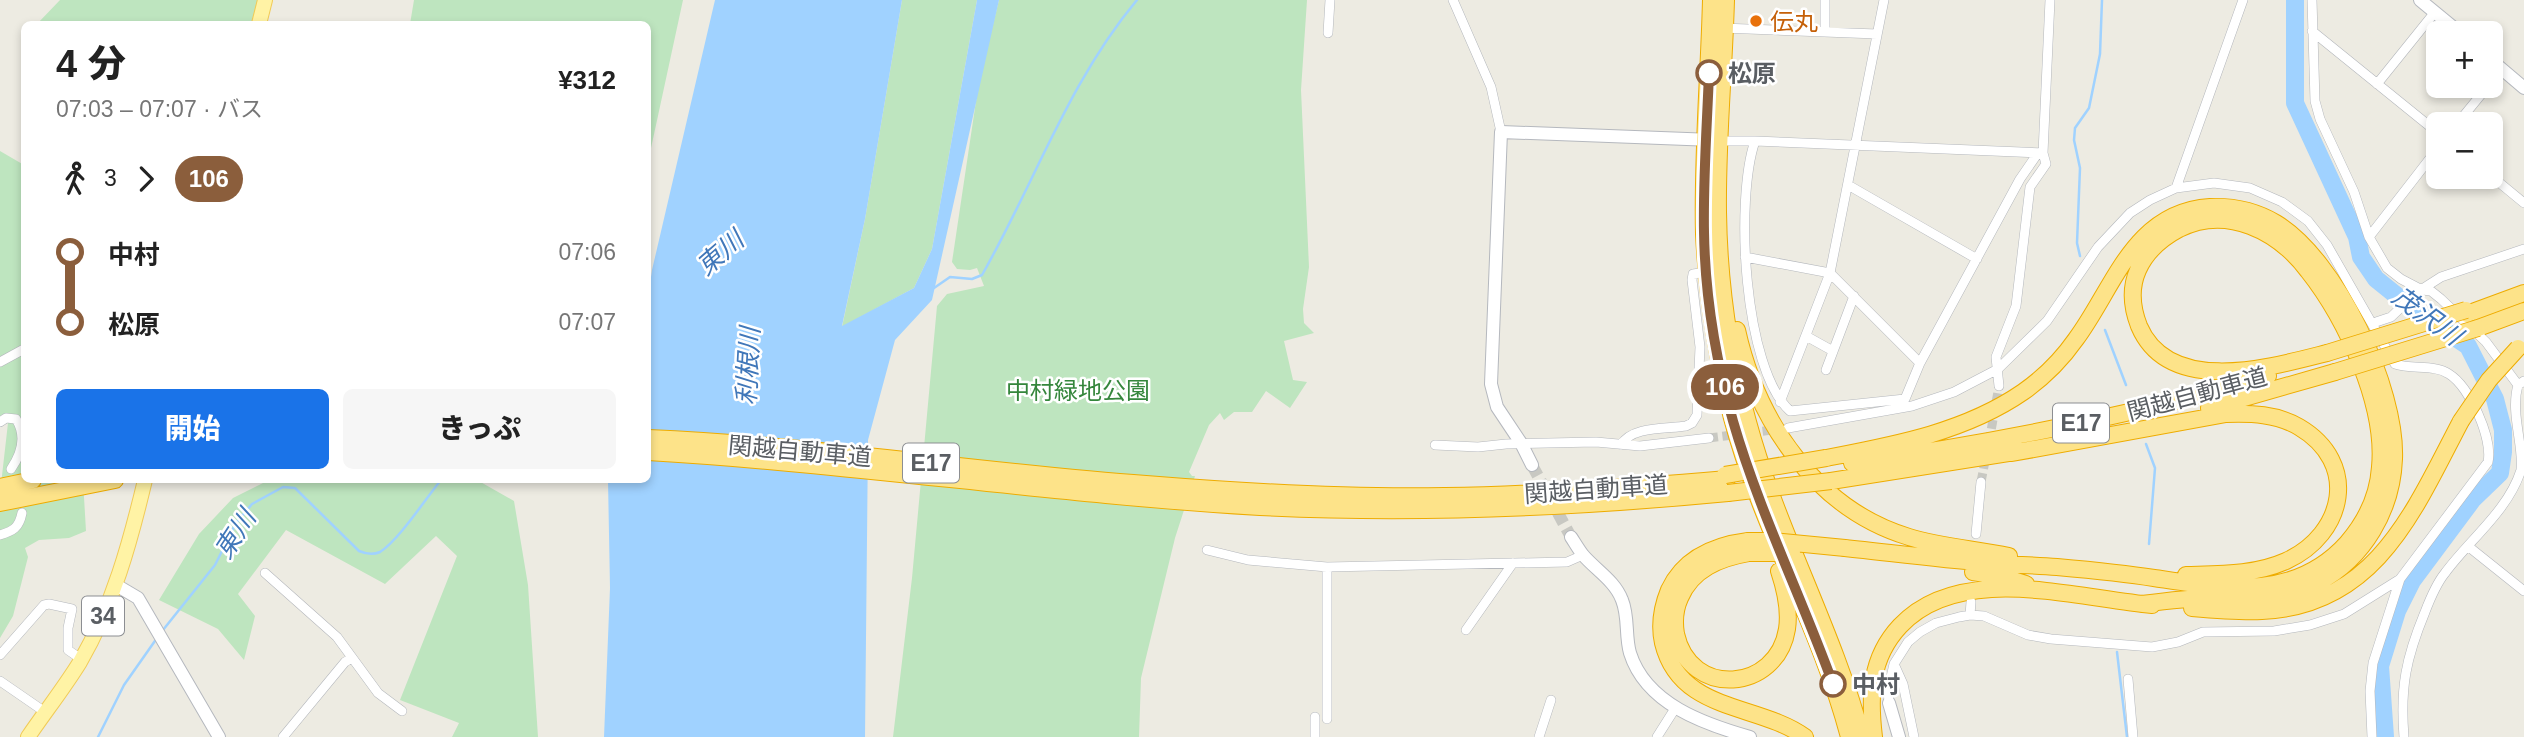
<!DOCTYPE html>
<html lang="ja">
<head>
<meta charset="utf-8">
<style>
	body { margin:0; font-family:Helvetica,"Noto Sans JP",sans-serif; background:#f6f6f6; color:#222; height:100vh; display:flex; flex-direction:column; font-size:26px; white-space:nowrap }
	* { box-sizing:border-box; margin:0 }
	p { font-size:23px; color:#767676 }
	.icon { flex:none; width:38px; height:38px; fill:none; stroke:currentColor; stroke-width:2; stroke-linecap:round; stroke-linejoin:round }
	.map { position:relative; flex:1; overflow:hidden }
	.sheet { position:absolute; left:21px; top:21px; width:630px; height:462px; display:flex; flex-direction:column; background:#fff; border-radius:10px; box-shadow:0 4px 10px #0003 }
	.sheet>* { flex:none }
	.badge { padding:0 14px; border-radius:23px; font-size:24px; line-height:46px }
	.tools { position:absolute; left:2426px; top:21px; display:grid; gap:14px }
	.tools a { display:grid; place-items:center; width:77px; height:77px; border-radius:10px; background:#fff; box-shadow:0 4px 10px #0003; font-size:35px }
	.map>.badge { position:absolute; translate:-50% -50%; box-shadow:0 0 0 4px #fff }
	.legs { display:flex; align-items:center; gap:10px; height:77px; padding:0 35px; font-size:23px }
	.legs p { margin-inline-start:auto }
	.overview { display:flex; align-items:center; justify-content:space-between; height:119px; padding:0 35px }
	h1 { font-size:38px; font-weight:800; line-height:52px }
	.button { display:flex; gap:14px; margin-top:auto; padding:14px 35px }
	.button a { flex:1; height:80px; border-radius:10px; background:#1a73e8; color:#fff; font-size:28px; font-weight:800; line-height:80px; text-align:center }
	.button a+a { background:#f6f6f6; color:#222 }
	ul { padding:0 35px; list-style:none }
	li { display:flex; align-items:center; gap:24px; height:70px; font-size:26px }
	li i { display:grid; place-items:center; width:10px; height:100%; margin:0 9px; background:currentColor }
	li i::after { content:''; width:18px; height:18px; margin:-9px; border:5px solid; border-radius:50%; background:#fff }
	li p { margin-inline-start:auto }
	li:first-child i { background:linear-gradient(#0000 50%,currentColor 0) }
	li:last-child i { background:linear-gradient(currentColor 50%,#0000 0) }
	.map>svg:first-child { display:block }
	.green { fill:#bee5bf }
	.water { fill:#a0d2ff }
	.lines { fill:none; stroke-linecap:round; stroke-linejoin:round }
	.stream { stroke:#a0d2ff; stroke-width:2.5 }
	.river { stroke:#a0d2ff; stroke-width:18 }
	.street-tunnel { stroke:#c8c8c2; stroke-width:9; stroke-dasharray:9 4.5; stroke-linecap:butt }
	.secondary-tunnel { stroke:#c8c8c2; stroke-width:12; stroke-dasharray:12 6; stroke-linecap:butt }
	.street-casing { stroke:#b4b7bc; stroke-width:10 }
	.secondary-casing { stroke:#b5b8be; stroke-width:14 }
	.primary-casing { stroke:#f1cb57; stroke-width:16 }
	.highway-casing { stroke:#eeac00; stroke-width:18 }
	.street { stroke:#fff; stroke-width:9 }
	.secondary { stroke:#fff; stroke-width:12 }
	.primary { stroke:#fff3a5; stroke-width:14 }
	.highway { stroke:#fde389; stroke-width:16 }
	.highway-bridge-casing { stroke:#eeac00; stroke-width:18; stroke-linecap:butt }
	.highway-bridge { stroke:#fde389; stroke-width:16 }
	.line-1-casing { stroke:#fff; stroke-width:16 }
	.line-1 { stroke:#8b5e3c; stroke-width:10 }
	.food-dot { fill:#e8710a; stroke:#fff; stroke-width:2.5 }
	.stop-1-dot { fill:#fff; stroke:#8b5e3c; stroke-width:3.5 }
	.labels { text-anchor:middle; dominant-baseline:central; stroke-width:5; stroke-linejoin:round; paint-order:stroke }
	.shield { fill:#fff; stroke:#8c8e92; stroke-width:2 }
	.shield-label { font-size:23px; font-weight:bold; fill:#5a5e63 }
	.food-label { font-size:24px; fill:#c56008; stroke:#fff; text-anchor:start }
	.stop-label { font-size:24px; font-weight:bold; fill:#5a5e63; stroke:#fff; text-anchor:start }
	.park-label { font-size:24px; fill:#35863c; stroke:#fff }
	.street-label { font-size:24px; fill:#5a5e63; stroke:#fff }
	.water-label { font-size:26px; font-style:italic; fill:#4077b9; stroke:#fff }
</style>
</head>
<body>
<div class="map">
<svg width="2524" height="737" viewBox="0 0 2524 737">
	<rect width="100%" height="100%" fill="#edebe2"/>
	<path class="green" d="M60,0h199l-6,24h-216z
		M414,0h269l-35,162v-138h-238z
		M902,0h75l-45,249 -18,39 -72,39 23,-108z
		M999,0h308l-6,90 8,177 -6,42 1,14 10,10 -30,8 9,39 14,2 -17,26 -24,-17 -14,21h-18l-10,8 -4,-7 -11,12 -20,47 3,4h3l-20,62 -34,140 -2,59h-246l19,-159 25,-272 10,-12 37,-8 -7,-18 -7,2 -13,-1 -5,-7 27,-181z
		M0,151l24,14v315h59l3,51 -17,7 -30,2 -14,8 3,9 -15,59 -13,22v-145l8,-70 -8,3z
		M269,480h208l37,21 14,84 10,152h-86l7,-14 -59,-23 57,-144 -21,-20 -51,48 -99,-54 -48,64 17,22 -11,44 -26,-31 -59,-29 40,-66 34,-36z"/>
	<path class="water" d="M715,0h187l-37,219 -23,107 72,-38 18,-39 45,-249h22l-67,300 -37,40 -27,100 -3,297h-261l6,-149 -2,-108h40v-181l4,-29z"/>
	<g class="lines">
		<path class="stream" d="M2080,256l-3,-13 3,-75 -6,-28 1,-12 14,-20 11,-54 2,-54
			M934,288l16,-11 22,2 10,-4c52,-91 87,-194 155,-275
			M2105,330l21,55
			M2146,444l9,24 -6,76
			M163,630l52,-65 21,-42 16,-19 31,-17 12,1 64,63c7,3 14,4 21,1 19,-12 46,-54 61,-72
			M2117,652l10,85
			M98,737l26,-52 33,-47"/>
		<path class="river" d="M2295,0v103l62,134 4,20 15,22 41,33 51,34 27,53 8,31v22l-3,21 -27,26 -61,82 -15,30 -17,55 5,71"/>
		<path class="street-tunnel" d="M1709,438l71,-9
			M1989,442l10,-56
			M1981,482l5,-26"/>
		<path class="secondary-tunnel" d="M1532,465l39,72"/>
		<defs>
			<path id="street" d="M1453,0l38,87 10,45
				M2312,0l3,101 5,18 34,73 15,45 18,31 14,11 21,11 9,1 10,8 45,43 32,43
				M1722,28l155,6
				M2312,31l126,102
				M1825,32v-32
				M1328,33l2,-33
				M2490,83l12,-14
				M2377,84l58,-72
				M2457,124l31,-38
				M1721,141h34c-20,58 -12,227 35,270l115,-12
				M1755,141l288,12
				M2490,175l34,28
				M1848,185l129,74
				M2176,188l67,-188
				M2369,237l69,-89
				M1745,257l85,16 90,90
				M2373,323l18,-6 25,-24 25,-16 83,-28
				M1806,336l27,15
				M0,362l24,-13
				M1826,370l28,-74
				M1999,386l-3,-29 20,-51 14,-119 16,-23 -3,-11 7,-153
				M1905,399l15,-36 100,-184 18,-26
				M1780,402l50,-129 54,-273
				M0,422l6,-4 10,1c11,17 6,34 -5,50
				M1788,428l124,-22 42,-14 44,-23 49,-48 51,-74 32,-34 20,-13 26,-12 38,-5 36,5 32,14 26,19 19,24 68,119c17,6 39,0 54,10 21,13 44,65 39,88l-88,117 -27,84 -3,28 2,46
				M1435,445l43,2 28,-3 90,-2 44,4 69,-8
				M1621,445c10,-19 46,-16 65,-19l6,-3 5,-8 3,-68 -8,-67 1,-6 14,-2
				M1976,534l5,-52
				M0,535c13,-4 19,-7 22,-22
				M2469,547l55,44
				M1207,550l41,10 79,7 240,-5 16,-7
				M1327,567v152
				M265,573l72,64 41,56 24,18
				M1970,615l1,-13
				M1466,630l47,-67
				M0,655l44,-50 5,-1 23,5 -4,19v22l13,9
				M1894,664l9,20 11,53
				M2128,679l5,58
				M0,681l45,31
				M1889,703l-1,-13 6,-26 14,-22 12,-10 16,-9 23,-6 11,-2 14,1 44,19 23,4 101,8 26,-5 25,-10 71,-1 36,-6 34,-11 56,-35
				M1315,717v20
				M283,737l62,-75 7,-4
				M1539,737l12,-37
				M1657,737l19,-30
				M2404,737c-4,-50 2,-79 21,-125 5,-13 11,-28 20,-39 24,-33 63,-62 76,-103 3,-24 -11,-57 -3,-85l6,-4"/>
			<path id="secondary" d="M2420,0l40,33
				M2490,59l34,29
				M1532,465l-11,-22 -24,-36 -6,-23 10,-252 212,8
				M1571,537c4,6 8,13 12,18 13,15 32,26 39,45 7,17 3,36 8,53 16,51 74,71 120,84
				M116,585l22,13 81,139
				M1889,703l10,34"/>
			<path id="primary" d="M259,24l6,-24
				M28,737c17,-25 36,-49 52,-75 33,-57 50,-119 65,-182"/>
			<path id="highway" d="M1711,0c-2,77 -9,158 -7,234 3,61 13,124 28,184 29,109 88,209 117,319
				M1726,0c-2,71 -9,142 -8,212 1,71 11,142 30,210 29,108 85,207 114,315
				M2467,314l57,-21
				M2478,328l46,-17
				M1737,330c20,91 79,179 172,207 32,10 67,12 100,19
				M2209,408l126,-36
				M648,438c166,7 331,34 498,46 99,8 199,14 299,12 94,-1 188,-9 282,-17
				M648,452c204,12 407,43 612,55 157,8 312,1 468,-14
				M2012,453l214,-39c25,-1 51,0 73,13 61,36 46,107 -13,134 -31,14 -67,13 -100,14
				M1826,458c68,-13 139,-26 197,-66 20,-14 39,-33 53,-53 38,-51 57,-127 134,-132 23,-1 46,4 66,16 61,37 121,166 118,236 -2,51 -30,99 -75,123 -35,18 -70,16 -108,16 -23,0 -46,3 -69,6
				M1852,463c140,-20 279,-47 416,-87
				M1831,481l190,-30
				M0,487l33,-7
				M0,503l115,-23
				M1748,541c-32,4 -64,17 -79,49 -7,17 -10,35 -6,53 17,70 95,60 142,94
				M1845,548c47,5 94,11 142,15 23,2 47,2 70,4 33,3 65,6 97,11 69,10 140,24 193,-35 19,-22 31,-47 33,-76 6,-62 -34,-148 -72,-196 -30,-40 -81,-66 -129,-42 -17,9 -33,23 -41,41 -8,18 -6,38 1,56 30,71 133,41 188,27
				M1749,553c-29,5 -57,16 -69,45 -5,11 -6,24 -4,36 14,65 101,58 111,-5 3,-20 -2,-40 -8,-58
				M1973,572l31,5 22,7
				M2192,608c23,2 47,4 70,3 115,-5 153,-103 199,-190
				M1874,737c-5,-41 -4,-79 26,-111 60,-64 174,-28 252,-21"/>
		</defs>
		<use href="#street" class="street-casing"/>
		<use href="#secondary" class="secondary-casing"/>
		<use href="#primary" class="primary-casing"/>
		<use href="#highway" class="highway-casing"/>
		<use href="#street" class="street"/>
		<use href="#secondary" class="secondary"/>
		<use href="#primary" class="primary"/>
		<use href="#highway" class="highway"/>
		<defs>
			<path id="highway-bridge" d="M2327,353l139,-43
				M2335,372l143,-44
				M2461,421l28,-41 29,-32
				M1725,475l101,-17
				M1728,493l103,-12
				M1748,541h25l72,7
				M1749,553h43"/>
		</defs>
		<use href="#highway-bridge" class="highway-bridge-casing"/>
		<use href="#highway-bridge" class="highway-bridge"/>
	</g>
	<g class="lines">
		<defs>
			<path id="line-1" d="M1709,73c-2,53 -6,106 -5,159 1,62 12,129 29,189 26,90 68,175 100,263"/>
		</defs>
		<use href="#line-1" class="line-1-casing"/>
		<use href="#line-1" class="line-1"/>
	</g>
	<circle class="food-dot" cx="1756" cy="21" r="7"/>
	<g class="stop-1-dot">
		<circle cx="1709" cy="73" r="12"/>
		<circle cx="1833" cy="684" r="12"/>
	</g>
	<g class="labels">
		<g class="shield">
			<rect x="2053" y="403.5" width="56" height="39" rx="5"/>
			<rect x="903" y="443.5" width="56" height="39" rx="5"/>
			<rect x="82" y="596.5" width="42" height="39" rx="5"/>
		</g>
		<g class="shield-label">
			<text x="2081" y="423">E17</text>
			<text x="931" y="463">E17</text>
			<text x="103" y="616">34</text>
		</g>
		<g class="food-label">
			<text x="1770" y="21">伝丸</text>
		</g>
		<g class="stop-label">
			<text x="1728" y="73">松原</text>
			<text x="1852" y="684">中村</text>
		</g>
		<g class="park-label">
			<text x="1078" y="390">中村緑地公園</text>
		</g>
		<g class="street-label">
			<text transform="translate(2197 394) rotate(-15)">関越自動車道</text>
			<text transform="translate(800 451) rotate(5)">関越自動車道</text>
			<text transform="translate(1596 489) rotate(-4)">関越自動車道</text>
		</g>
		<g class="water-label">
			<text transform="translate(720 253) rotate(-41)">東川</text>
			<text transform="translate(2427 316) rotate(36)">茂沢川</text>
			<text transform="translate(748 366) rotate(-87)">利根川</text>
			<text transform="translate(235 534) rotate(-57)">東川</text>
		</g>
	</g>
</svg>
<div class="tools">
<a>+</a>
<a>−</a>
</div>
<b class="badge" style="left:1725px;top:387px;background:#8b5e3c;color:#fff">106</b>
<section class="sheet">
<div class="overview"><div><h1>4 分</h1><p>07:03 – 07:07 · バス</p></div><b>¥312</b></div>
<div class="legs"><svg class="icon" aria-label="walk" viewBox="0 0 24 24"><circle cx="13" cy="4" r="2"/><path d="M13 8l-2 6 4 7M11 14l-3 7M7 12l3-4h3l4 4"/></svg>3<svg class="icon" aria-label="forward" viewBox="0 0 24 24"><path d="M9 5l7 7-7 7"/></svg><b class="badge" style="background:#8b5e3c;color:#fff">106</b></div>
<ul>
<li><i style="color:#8b5e3c"></i><b>中村</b><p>07:06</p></li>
<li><i style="color:#8b5e3c"></i><b>松原</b><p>07:07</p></li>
</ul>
<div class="button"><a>開始</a><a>きっぷ</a></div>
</section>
</div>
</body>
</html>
